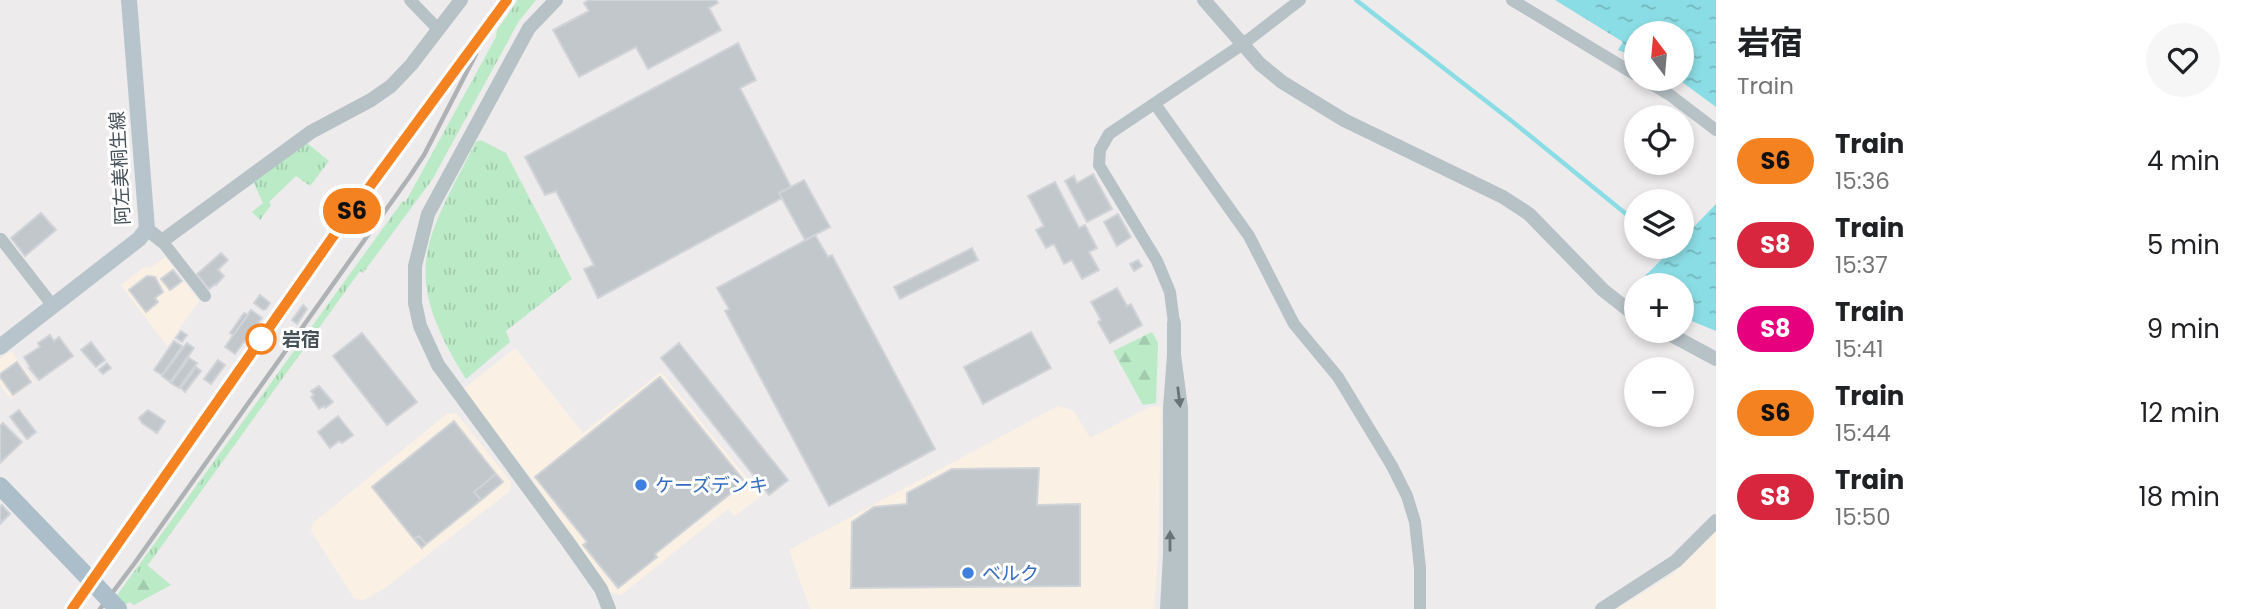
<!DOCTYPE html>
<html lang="en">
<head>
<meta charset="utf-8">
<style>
	body { margin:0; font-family:Poppins,"Noto Sans JP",sans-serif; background:#f6f6f6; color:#202124; height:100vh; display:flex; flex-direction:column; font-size:26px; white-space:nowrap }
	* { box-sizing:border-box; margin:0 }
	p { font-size:23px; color:#757577 }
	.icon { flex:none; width:38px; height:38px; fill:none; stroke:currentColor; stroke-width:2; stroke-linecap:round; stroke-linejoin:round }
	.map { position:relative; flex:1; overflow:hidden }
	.sheet { display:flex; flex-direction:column; background:#fff; width:525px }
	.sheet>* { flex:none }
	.badge { padding:0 14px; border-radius:23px; font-size:24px; line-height:46px }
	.needle { width:46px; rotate:344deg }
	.fabs { position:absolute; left:1624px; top:21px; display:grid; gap:14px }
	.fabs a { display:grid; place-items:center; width:70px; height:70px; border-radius:50%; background:#fff; box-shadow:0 4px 10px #0003; font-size:35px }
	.map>.badge { position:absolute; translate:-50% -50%; box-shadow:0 0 0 4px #fff }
	.round { display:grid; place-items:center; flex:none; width:74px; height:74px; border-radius:37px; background:#f6f6f6 }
	.head { display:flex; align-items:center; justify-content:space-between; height:119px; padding:0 21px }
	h1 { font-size:33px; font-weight:700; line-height:52px }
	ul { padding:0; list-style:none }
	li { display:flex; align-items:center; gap:21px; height:84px; padding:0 21px }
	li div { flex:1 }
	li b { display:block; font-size:26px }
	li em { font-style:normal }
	li .badge { min-width:77px; font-weight:700; text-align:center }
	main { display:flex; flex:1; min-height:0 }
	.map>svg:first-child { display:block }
	.commercial { fill:#faf1e4 }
	.grass { fill:url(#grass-tufts) }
	.forest { fill:url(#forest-firs) }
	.water { fill:url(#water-ripples) }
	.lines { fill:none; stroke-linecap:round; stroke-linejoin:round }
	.stream { stroke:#8bdde5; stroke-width:4.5 }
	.building { fill:#c2c7cb; stroke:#d0d3d7; stroke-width:2 }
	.minor { stroke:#b7c2c7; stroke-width:12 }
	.tertiary { stroke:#b7c2c7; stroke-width:14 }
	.secondary { stroke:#b8c4cc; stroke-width:16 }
	.primary { stroke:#acbec9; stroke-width:18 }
	.rail { stroke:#aeb2b5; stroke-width:4.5 }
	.primary-bridge { stroke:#acbec9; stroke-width:18 }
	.oneway { fill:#677379 }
	.line-casing { stroke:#fff; stroke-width:16 }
	.line { stroke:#f58220; stroke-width:10 }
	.stop-dot { fill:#fff; stroke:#f58220; stroke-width:3.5 }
	.shop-dot { fill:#3f7fe0; stroke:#fff; stroke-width:2.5 }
	.labels { text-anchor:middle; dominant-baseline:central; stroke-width:6; stroke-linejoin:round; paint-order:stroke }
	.street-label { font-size:19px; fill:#455157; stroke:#fff }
	.stop-label { font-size:19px; font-weight:bold; fill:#455157; stroke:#fff; text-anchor:start }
	.shop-label { font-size:19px; fill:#366cbe; stroke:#fff; text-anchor:start }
</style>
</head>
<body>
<main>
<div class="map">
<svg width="1716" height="609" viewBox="0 0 1716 609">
	<defs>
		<pattern id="grass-tufts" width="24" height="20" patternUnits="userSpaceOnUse" patternTransform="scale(1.75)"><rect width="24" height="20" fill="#bbeac7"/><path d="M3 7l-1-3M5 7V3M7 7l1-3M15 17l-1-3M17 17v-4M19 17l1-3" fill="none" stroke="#a2caad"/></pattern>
		<pattern id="forest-firs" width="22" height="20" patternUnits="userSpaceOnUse" patternTransform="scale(1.75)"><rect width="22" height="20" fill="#bbeac7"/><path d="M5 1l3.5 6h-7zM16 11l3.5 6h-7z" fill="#a2caad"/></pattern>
		<pattern id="water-ripples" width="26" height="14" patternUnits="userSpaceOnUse" patternTransform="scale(1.75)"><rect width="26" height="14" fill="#8bdde5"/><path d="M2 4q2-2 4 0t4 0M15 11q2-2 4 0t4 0" fill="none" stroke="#73b6bc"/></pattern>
	</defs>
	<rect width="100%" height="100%" fill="#eeebec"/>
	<path class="commercial" d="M165,257l34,44 -32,45 -46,-61 23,-18 6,1z
		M515,348l68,85 78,-61 100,124 -26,20 -7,-7 -107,86 -11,-3 -80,-116 -68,-86z
		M11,351l23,30 -23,18 -11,-14v-26z
		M1058,406l15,4 17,28 60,-31 11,-1 -3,151 -4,52h-344l-21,-59z
		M448,413l9,1 54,68 -1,9 -125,97 -21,12 -9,-1 -44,-68 2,-8z
		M1716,531v78h-99l56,-35z"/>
	<path class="grass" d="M518,0h18l-17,21 -87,159 -69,93 -3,-2 -212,294 -19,37 -8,7h-14l295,-407 4,-1 90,-164 1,-7z
		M481,140l25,13 66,126 -66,52 4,11 -44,37c-66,-106 -43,-135 10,-237z
		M307,143l22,18 -19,25 -14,-10 -27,26 2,3 -11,15 -8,-8 11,-9 -10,-22z"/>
	<path class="forest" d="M1152,332l6,11 -2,60 -13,2 -30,-54z
		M147,565l24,20 -37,20 -5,-3z"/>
	<path class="water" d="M1555,0h161v107l-38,-28h4v-46h-46v24l-18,-7 5,-8z
		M1716,204v127l-34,-14v-32h-42v-4l34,-34h8v-8z"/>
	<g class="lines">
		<path class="stream" d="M1356,0l157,122 123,100"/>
	</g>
	<path class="building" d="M589,0h127l2,3 -9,5 12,22 -73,39 -12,-22 -57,30 -26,-47 36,-19 -5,-8z
		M738,43l18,37 -16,8 51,99 -12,6 3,5 -184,100 -14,-29 10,-4 -38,-74 -11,4 -20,-38z
		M1093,174l19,35 -25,13 -22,-41 9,-5 3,7z
		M804,180l26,47 -25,13 -26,-47z
		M1055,182l24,46 6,-3 12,23 -8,4 10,18 -17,9 -10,-19 -8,4 -10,-20 -8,4 -10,-18 8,-4 -16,-30z
		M41,213l15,17 -31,26 -14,-18z
		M1118,214l13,23 -14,9 -13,-24z
		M815,235l13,22 4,-2 103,194 -106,57 -104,-195 4,-2 -12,-21z
		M972,248l6,12 -78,39 -6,-12z
		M221,253l7,7 -10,10 6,6 -8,9 -1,-1 -6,5 -12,-15z
		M1138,260l4,6 -8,5 -4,-7z
		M173,270l9,11 -12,9 -9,-11z
		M147,276l8,1 8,15 -8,6 3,4 -12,10 -17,-22z
		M1117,288l10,18 4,-2 11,21 -32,18 -12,-21 3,-2 -10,-18z
		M260,295l10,8 -4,6 -3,1 -9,-7z
		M303,305l4,4 -10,15 -5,-4z
		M251,310l11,8 -27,36 -10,-7z
		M244,313l4,2 -15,20 -3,-2z
		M181,331l6,4 -5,7 -6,-4z
		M1031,332l20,36 -68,36 -19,-37z
		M362,333l55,69 -30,23 -54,-69z
		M50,335l4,6 5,-4 14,19 -34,24 -10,-12 1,-1 -6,-10 16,-10 -2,-4z
		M174,341l8,5 -20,29 -8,-5z
		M91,342l14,18 -9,7 -15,-17z
		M187,343l7,5 -24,34 -8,-6z
		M679,343l109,137 -19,15 -108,-137z
		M189,358l8,5 -18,25 -8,-5z
		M218,360l7,5 -14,19 -7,-5z
		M17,362l14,20 -18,13 -13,-18v-3z
		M107,363l4,5 -8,6 -4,-4z
		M196,367l5,4 -16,21 -4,-4z
		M660,377l85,105 -90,72 2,3 -39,31 -35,-43 4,-3 -52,-65z
		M319,386l14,16 -8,6 -1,-2 -5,3 -8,-12 3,-2 -3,-4z
		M19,410l17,22 -9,7 -17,-22z
		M148,410l17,11 -8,12 -15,-10 -3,-5z
		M338,416l15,19 -11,8 -3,-2 -9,7 -12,-16z
		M454,421l42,53 -22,18 7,8 -55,44 -7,-8 -5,3 -42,-52z
		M3,423l19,19 -22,21v-37z
		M1039,468l-2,37 43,-1v82l-229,2 1,-66 22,-15 33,-3v-11l45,-24z
		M496,474l7,8 -22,18 -7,-8z
		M2,505l8,9 -10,10v-17z
		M419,536l7,8 -4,4 -8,-9z"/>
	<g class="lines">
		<path class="minor" d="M410,0l28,29
			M1512,0l124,75
			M1643,79l27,16 46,35
			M1155,104l94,132 45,88 44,53 54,89 15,30 8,26 5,46v41
			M1,239l52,67
			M162,241l43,55
			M1174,323l-4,-31 -13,-31 -58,-96 1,-15 9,-16 134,-90 57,-44"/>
		<path class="tertiary" d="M556,0l-27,28 -101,186 -13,52v37l5,23 18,39 130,177 33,47 8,20
			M1204,0l56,64 22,18 62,38 159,77 26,17 74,76 33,26
			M147,229l15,12 149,-109 60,-32 20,-14 20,-21 50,-65
			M1664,331l52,28
			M1174,355v-32
			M1167,609l3,-55v-146l4,-53 7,53v201
			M1602,609l74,-48 40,-40"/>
		<path class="secondary" d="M0,347l139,-108 8,-10 -18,-229"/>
		<path class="primary" d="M0,486l77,80"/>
		<path class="rail" d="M72,609l260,-371 175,-238
			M100,609l34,-45 276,-388 14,-21 52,-101"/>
		<path class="primary-bridge" d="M77,566l41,43"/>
	</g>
	<defs><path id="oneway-solid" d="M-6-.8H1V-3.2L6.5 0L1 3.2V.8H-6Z" transform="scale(1.75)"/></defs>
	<g class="oneway">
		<use href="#oneway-solid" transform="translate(1179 397) rotate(83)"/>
		<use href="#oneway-solid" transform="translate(1170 541) rotate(-90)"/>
	</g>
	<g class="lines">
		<defs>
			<path id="line" d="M72,609l260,-371 175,-238"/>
		</defs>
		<use href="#line" class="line-casing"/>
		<use href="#line" class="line"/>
	</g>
	<circle class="stop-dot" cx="261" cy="339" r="14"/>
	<g class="shop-dot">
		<circle cx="641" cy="485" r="7"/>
		<circle cx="968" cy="573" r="7"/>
	</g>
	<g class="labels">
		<g class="street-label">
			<text transform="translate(120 168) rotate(-93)">阿左美桐生線</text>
		</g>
		<g class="stop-label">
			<text x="282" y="339">岩宿</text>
		</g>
		<g class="shop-label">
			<text x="655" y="485">ケーズデンキ</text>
			<text x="982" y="573">ベルク</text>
		</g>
	</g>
</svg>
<div class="fabs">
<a><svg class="needle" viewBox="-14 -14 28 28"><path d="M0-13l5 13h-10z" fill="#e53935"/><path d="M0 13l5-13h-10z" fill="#757577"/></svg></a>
<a><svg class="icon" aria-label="locate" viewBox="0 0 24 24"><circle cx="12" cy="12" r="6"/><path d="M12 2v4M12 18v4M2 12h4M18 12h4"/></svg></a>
<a><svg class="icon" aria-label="layers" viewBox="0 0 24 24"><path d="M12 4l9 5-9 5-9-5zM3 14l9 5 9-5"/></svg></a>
<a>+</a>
<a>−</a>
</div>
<b class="badge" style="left:352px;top:211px;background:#f58220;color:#111">S6</b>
</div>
<section class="sheet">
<div class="head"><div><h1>岩宿</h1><p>Train</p></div><a class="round"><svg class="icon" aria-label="heart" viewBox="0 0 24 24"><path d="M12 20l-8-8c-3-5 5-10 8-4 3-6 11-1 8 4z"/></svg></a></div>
<ul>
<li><span class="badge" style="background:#f58220;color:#111">S6</span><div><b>Train</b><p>15:36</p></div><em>4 min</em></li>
<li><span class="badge" style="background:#d7263d;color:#fff">S8</span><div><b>Train</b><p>15:37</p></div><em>5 min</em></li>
<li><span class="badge" style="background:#e6007e;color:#fff">S8</span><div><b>Train</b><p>15:41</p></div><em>9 min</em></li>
<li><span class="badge" style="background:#f58220;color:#111">S6</span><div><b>Train</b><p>15:44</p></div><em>12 min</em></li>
<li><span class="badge" style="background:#d7263d;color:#fff">S8</span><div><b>Train</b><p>15:50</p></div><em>18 min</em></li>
</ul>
</section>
</main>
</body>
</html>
